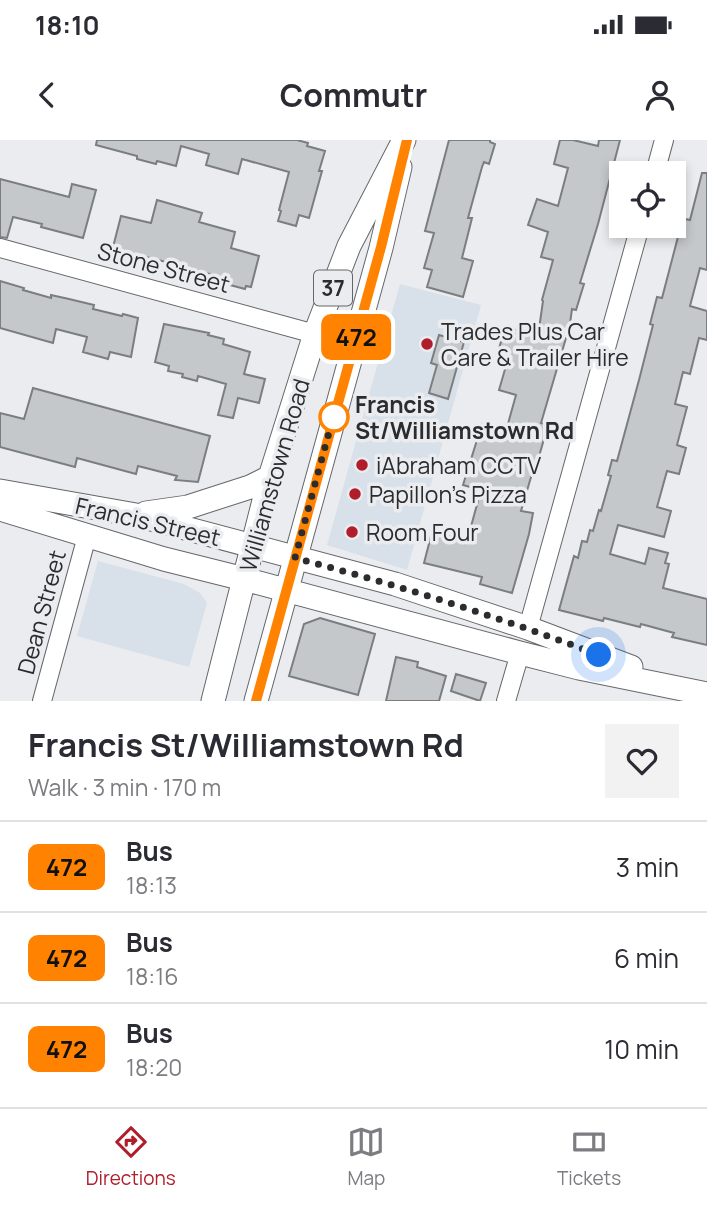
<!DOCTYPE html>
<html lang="en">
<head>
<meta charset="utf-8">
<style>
	body { margin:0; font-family:Manrope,sans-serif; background:#f2f2f3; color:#2b2b33; height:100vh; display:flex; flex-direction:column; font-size:26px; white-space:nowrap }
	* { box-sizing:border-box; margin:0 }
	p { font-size:23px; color:#7c7c81 }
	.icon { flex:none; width:38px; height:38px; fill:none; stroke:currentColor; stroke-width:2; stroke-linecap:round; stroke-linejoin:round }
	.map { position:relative; height:561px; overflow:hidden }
	.sheet { display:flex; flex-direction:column; background:#fff; flex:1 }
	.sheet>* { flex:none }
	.badge { padding:0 14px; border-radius:10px; font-size:24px; line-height:46px }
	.fabs { position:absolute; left:609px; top:21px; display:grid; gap:14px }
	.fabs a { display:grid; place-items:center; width:77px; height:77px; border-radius:0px; background:#fff; box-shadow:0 4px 10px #0003; font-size:35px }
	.you { position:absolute; width:35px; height:35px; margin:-18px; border:5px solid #fff; border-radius:50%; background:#1a73e8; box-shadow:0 0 0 10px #1a73e833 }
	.map>.badge { position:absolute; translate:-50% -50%; box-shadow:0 0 0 4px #fff }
	.round { display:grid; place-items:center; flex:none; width:74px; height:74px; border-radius:0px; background:#f2f2f3 }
	.overview { display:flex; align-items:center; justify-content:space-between; height:119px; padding:0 28px }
	h1 { font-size:33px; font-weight:700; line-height:52px }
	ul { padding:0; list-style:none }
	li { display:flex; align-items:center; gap:21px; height:91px; padding:0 28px; border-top:2px solid #e1e1e2 }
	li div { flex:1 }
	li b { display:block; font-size:26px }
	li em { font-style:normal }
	li .badge { min-width:77px; font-weight:700; text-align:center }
	.status { display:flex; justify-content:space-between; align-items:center; height:49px; padding:0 35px; background:#fff; direction:ltr }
	.status svg { height:19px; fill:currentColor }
	header { display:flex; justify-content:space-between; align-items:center; height:91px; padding:0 28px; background:#fff; font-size:32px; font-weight:700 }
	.tab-bar { display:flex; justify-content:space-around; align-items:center; height:98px; border-top:2px solid #e1e1e2; background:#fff; font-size:19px; color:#7c7c81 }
	.tab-bar a { display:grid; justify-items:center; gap:4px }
	.tab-bar .current { color:#b01d2b }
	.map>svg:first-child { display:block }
	.built { fill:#d8e0e9 }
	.building { fill:#c5c8cb; stroke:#7b7e80; stroke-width:2 }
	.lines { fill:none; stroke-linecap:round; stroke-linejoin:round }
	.minor-casing { stroke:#65676a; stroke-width:20 }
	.major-casing { stroke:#65676a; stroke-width:25 }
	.minor { stroke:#fff; stroke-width:18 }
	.major { stroke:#fff; stroke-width:23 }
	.line-casing { stroke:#fff; stroke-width:16 }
	.line { stroke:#ff8200; stroke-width:10 }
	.walk { stroke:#2b2c2d; stroke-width:7; stroke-dasharray:0 12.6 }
	.poi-dot { fill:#b01d2b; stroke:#eaecef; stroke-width:2.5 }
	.stop-dot { fill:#fff; stroke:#ff8200; stroke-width:3.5 }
	.labels { text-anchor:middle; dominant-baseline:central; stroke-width:7; stroke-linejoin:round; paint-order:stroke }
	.shield { fill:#eaecef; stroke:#646667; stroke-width:2 }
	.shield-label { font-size:21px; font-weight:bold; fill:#2b2c2d }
	.street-label { font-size:23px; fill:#2b2c2d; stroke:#eaecef }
	.poi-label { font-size:23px; fill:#2b2c2d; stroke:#eaecef; text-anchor:start }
	.stop-label { font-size:23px; font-weight:bold; fill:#2b2c2d; stroke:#eaecef; text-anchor:start }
</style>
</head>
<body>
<div class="status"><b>18:10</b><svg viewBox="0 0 49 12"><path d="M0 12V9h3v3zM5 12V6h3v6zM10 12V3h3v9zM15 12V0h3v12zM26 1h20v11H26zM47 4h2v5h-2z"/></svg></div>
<header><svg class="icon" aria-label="back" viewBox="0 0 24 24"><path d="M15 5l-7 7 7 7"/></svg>Commutr<svg class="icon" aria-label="person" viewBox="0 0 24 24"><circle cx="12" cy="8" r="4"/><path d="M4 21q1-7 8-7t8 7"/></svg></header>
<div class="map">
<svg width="707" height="561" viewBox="0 0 707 561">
	<rect width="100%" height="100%" fill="#eaecef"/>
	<path class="built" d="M400,144l81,21 -74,265 -80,-25z
		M98,421l86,23 16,9 7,10 -18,64 -112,-31z"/>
	<path class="building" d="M97,0h200l11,3 -1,3 18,5 -6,20h3l-13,47 -10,-3 -3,11 -18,-5 3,-10 -2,-1 10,-38 -47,-13 -4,15 -32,-9 3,-11 -28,-8 -5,20 -19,-5 -1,3 -19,-5v-3l-41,-11z
		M449,0h41v2l5,2 -6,20 -5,-2 -2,5 -14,51h4l-10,40 11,3 -10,36 -36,-10 5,-17 -8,-2 10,-35 -9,-2z
		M560,0h13l25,6 1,-6h21l-22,84 -18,59 4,1 -8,26 -4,-1 -4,29h-2l-25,85 9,2 -4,14h-2l-8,28h-2l-13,44 12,2 -4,21 -17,59 -32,-9 2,-7 -58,-14 8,-31 35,9 14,-51 -18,-5 19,-61 24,7 10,-36 -17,-5 9,-31 -11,-3 8,-29 33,9 5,-35 -1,-1 11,-40 -12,-3 7,-25 -20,-7 9,-26 21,7 10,-38 -14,-4z
		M702,33h5v97l-7,-2 -10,38 17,5v29l-8,-2 -9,36 -7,-2 -8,32 12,3 -10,38 9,3 -7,26 -12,-3 -10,36 14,4 -7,26 -46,-12 -8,29 35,10 4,-16 19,5 -3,10 4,1 -6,24 44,11v46l-35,-8 2,-4 -33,-9 -1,3 -36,-9 -1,3 -44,-11 15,-54 4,2 4,-17 5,1 3,-12 3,1 6,-21 2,1 10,-35 -3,-1 4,-15 5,1 22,-81 14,-55 -3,-1 7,-27 5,1 17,-65 2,1 4,-15 5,1z
		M0,39l69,18 3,-13 24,6 -13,48 -42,-11 1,-3 -29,-7 -6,21 -7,-1z
		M157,60l45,13 -3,9 36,10 -4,16 28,8 -8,31 -5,-1 -1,3 -15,-4 1,-5 -57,-16 -36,-9v3l-26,-7 9,-35 30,7z
		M0,141l24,7 -1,2 28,8v-3l18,4 25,6 -1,4 29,7 1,-2 15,4 -7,39 -21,-5 -2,7 -25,-7 4,-15 -31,-8 -3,14 -53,-15z
		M164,184l45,9 -1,2 16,4 -1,5 27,8 -6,22 21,5 -6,24 -21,-5 -5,20 -15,-3 8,-31 -28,-8 -1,5 -15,-4 1,-3 -15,-3 1,-5 -14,-4z
		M439,195l25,7 -16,57 -19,-6 8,-28 -6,-2z
		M33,248l177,48 -12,46 -23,-2 2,-4 -39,-10 -2,8 -59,-16 -2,9 -75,-20v-34l24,6z
		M320,478l55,16 -17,61 -69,-19 15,-52z
		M396,517l22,5 -1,5 29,9 -7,25h-53z
		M456,534l30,9 -6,18 -29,-10z"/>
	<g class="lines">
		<defs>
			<path id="minor" d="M655,33l9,-33
				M0,108l315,86
				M528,488l112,-402
				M42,561l45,-165
				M506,561l14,-48"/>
			<path id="major" d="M0,351l136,24 259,69 133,44 103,39
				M0,369l164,50 80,20 276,74 59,15 128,26
				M146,373l42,-6 62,-20 20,-10
				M213,561l57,-224 45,-143 34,-88 55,-106
				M256,561l125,-453 19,-81"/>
		</defs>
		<use href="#minor" class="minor-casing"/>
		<use href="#major" class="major-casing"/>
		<use href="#minor" class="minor"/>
		<use href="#major" class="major"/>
	</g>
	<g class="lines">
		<defs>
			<path id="line" d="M256,561l125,-454 26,-107"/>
		</defs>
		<use href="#line" class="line-casing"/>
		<use href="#line" class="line"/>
		<path class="walk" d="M334,277v-3l-39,144c103,27 204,59 304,97"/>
	</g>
	<g class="poi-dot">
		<circle cx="427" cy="204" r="7"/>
		<circle cx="362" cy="325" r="7"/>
		<circle cx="355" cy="354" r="7"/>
		<circle cx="352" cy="392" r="7"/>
	</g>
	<circle class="stop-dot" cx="334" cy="277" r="14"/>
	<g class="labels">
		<rect class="shield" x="314" y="130.5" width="38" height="35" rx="5"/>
		<g class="shield-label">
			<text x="333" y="148">37</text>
		</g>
		<g class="street-label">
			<text transform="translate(164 127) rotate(15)">Stone Street</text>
			<text transform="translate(274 335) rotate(-74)">Williamstown Road</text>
			<text transform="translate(148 381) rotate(13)">Francis Street</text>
			<text transform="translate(41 472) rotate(-75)">Dean Street</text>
		</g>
		<g class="poi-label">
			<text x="441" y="191">Trades Plus Car<tspan x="441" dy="26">Care &amp; Trailer Hire</tspan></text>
			<text x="376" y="325">iAbraham CCTV</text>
			<text x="369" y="354">Papillon's Pizza</text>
			<text x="366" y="392">Room Four</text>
		</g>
		<g class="stop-label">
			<text x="355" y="264">Francis<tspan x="355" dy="26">St/Williamstown Rd</tspan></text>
		</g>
	</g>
</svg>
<div class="fabs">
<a><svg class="icon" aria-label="locate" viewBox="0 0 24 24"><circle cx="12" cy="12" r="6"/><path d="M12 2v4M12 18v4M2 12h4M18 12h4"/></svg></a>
</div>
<div class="you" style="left:599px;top:515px"></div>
<b class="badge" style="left:356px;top:197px;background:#ff8200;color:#111">472</b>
</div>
<section class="sheet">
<div class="overview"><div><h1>Francis St/Williamstown Rd</h1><p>Walk · 3 min · 170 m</p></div><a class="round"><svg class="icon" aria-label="heart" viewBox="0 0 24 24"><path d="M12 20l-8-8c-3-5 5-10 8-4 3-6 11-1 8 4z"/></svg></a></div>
<ul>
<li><span class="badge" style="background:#ff8200;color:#111">472</span><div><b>Bus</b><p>18:13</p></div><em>3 min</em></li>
<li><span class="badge" style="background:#ff8200;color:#111">472</span><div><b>Bus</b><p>18:16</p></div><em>6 min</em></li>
<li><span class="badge" style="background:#ff8200;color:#111">472</span><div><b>Bus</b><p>18:20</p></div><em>10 min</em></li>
</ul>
</section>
<nav class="tab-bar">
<a class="current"><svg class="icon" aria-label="directions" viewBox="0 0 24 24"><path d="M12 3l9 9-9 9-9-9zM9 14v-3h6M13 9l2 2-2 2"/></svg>Directions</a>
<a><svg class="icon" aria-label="map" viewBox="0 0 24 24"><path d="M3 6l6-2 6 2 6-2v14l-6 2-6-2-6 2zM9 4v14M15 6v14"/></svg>Map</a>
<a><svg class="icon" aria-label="tickets" viewBox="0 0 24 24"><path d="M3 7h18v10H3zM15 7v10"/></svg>Tickets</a>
</nav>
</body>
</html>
